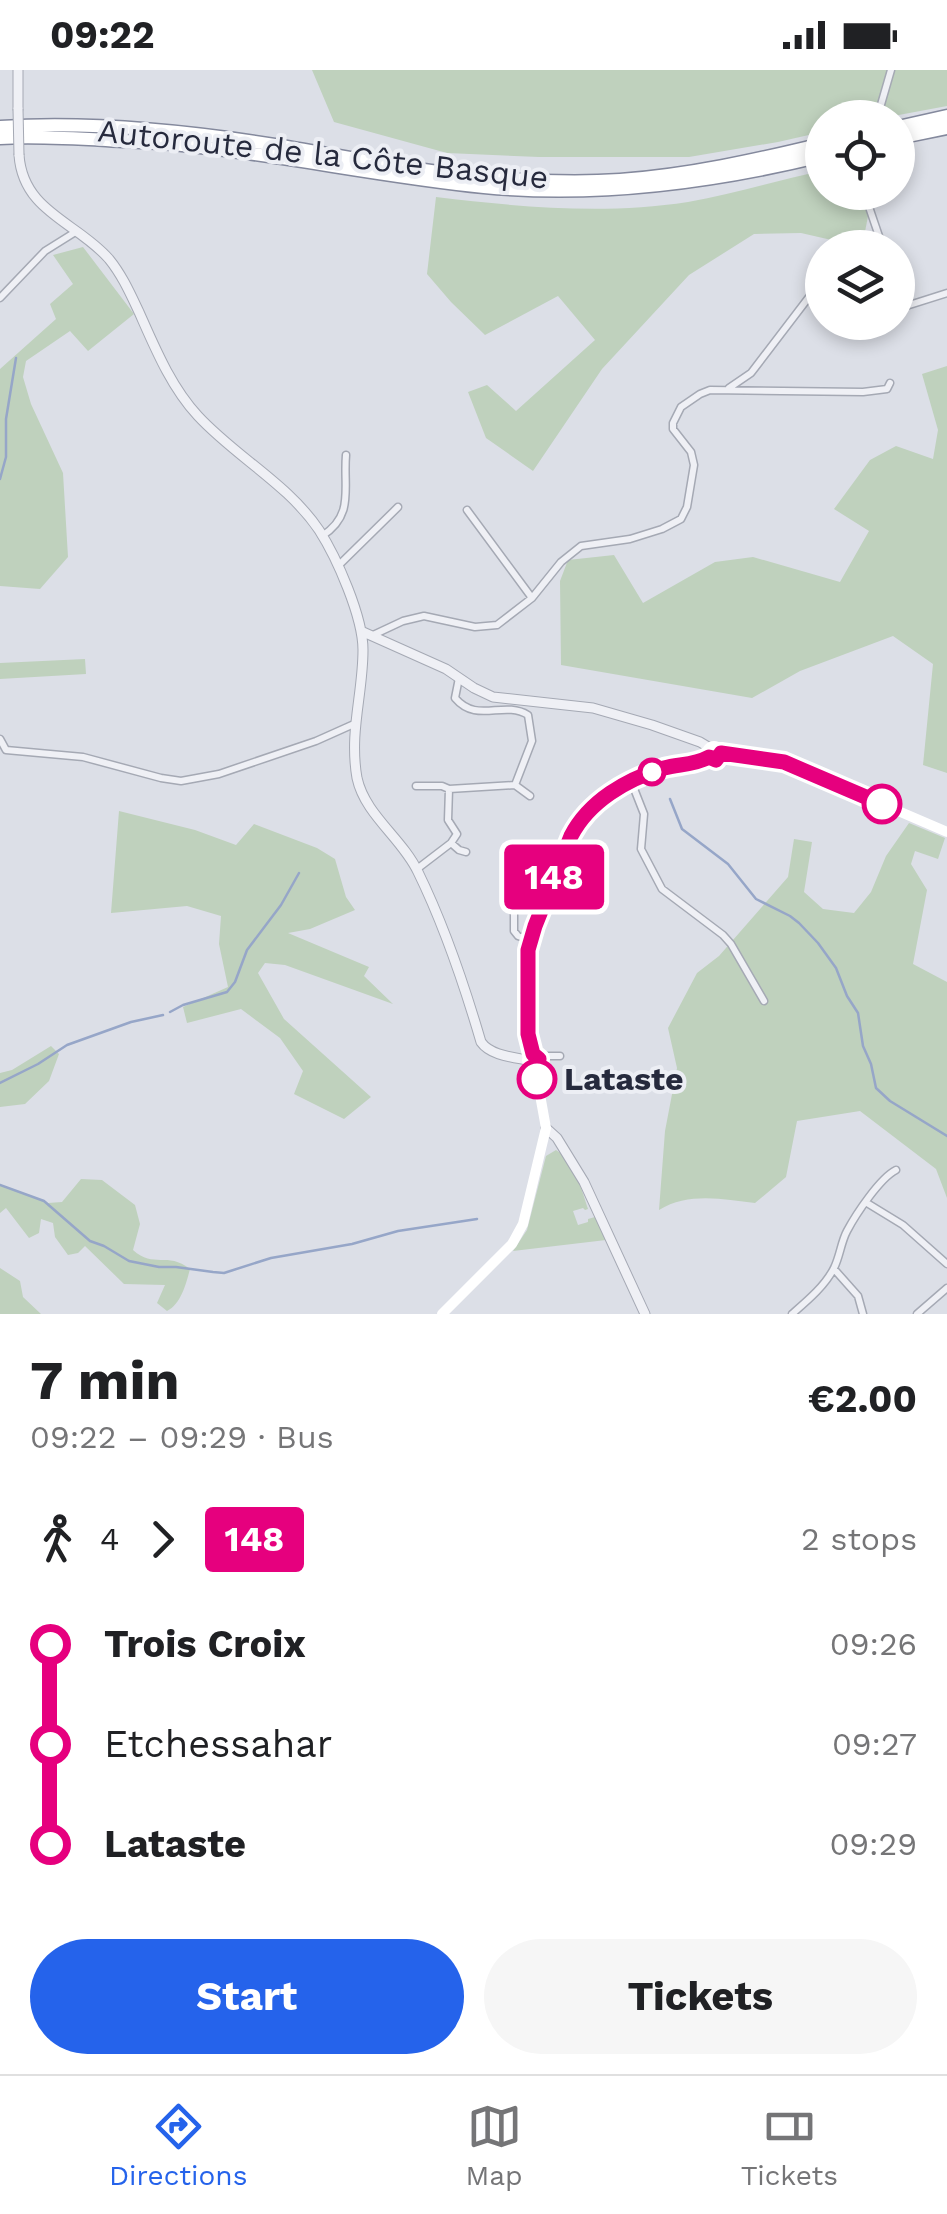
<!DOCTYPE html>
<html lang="en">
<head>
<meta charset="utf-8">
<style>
	body { margin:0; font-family:"Work Sans",sans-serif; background:#f6f6f6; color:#202124; height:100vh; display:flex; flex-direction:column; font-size:38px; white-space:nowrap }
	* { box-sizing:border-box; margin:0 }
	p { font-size:32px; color:#757577 }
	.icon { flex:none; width:55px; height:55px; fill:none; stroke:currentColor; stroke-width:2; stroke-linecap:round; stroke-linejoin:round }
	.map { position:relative; height:1244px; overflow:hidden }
	.details { display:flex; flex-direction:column; background:#fff; flex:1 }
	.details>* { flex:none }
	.badge { padding:0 20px; border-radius:8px; font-size:35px; line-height:65px }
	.controls { position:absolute; left:805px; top:30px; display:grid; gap:20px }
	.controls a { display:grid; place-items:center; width:110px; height:110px; border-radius:50%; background:#fff; box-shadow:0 5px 15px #0003; font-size:50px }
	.map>.badge { position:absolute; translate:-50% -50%; box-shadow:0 0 0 5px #fff }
	.legs { display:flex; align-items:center; gap:15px; height:110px; padding:0 30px; font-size:32px }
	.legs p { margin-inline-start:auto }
	.head { display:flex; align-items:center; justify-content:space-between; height:170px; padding:0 30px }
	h1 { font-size:55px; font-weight:700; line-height:75px }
	.primary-button { display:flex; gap:20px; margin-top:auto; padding:20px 30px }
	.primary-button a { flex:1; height:115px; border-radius:60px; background:#2563eb; color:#fff; font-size:40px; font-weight:700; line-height:115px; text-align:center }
	.primary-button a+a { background:#f6f6f6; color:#202124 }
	ul { padding:0 30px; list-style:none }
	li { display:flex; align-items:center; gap:35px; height:100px; font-size:38px }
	li i { display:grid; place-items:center; width:15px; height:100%; margin:0 12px; background:currentColor }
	li i::after { content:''; width:25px; height:25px; margin:-12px; border:8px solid; border-radius:50%; background:#fff }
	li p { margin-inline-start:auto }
	li:first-child i { background:linear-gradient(#0000 50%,currentColor 0) }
	li:last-child i { background:linear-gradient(currentColor 50%,#0000 0) }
	.status { display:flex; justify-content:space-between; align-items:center; height:70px; padding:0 50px; background:#fff; direction:ltr }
	.status svg { height:28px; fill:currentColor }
	.tabs { display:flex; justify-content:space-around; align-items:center; height:140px; border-top:2px solid #e0e0e0; background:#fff; font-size:28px; color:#757577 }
	.tabs a { display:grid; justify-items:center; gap:5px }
	.tabs .on { color:#2563eb }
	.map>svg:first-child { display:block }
	.green { fill:#bfd1bd }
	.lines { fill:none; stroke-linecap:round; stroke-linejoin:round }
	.stream { stroke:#96a6c8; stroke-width:2.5 }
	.minor-casing { stroke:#a5a9b4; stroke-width:9 }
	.tertiary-casing { stroke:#a5a9b4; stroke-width:11 }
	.motorway-casing { stroke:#84899d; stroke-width:15 }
	.minor { stroke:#eff0f5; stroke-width:6 }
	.tertiary { stroke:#eff0f5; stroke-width:9 }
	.secondary { stroke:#fff; stroke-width:10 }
	.motorway { stroke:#fff; stroke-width:12 }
	.tertiary-bridge-casing { stroke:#a5a9b4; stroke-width:11; stroke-linecap:butt }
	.tertiary-bridge { stroke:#eff0f5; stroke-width:9 }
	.line-1-casing { stroke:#fff; stroke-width:22 }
	.line-1 { stroke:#e6007e; stroke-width:15 }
	.stop-1-dot { fill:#fff; stroke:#e6007e; stroke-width:5 }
	.labels { text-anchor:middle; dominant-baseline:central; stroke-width:8; stroke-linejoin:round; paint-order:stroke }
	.street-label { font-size:32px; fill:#262a3d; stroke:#eceef4 }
	.stop-label { font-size:32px; font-weight:bold; fill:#262a3d; stroke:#eceef4; text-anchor:start }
</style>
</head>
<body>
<div class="status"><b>09:22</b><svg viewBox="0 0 49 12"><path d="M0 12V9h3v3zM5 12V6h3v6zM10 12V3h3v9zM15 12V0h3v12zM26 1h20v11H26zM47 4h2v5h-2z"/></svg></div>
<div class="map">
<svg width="947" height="1244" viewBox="0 0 947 1244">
	<rect width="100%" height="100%" fill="#dcdfe7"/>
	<path class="green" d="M312,0h635v36l-59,11 -66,1v14l-44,10 -89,15h-150l-92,-4 -113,-31z
		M822,101v21l54,1 -4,3 -10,51 -61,-14 -47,1 -65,41 -87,94 -69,102 -47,-33 -18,-46 19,-7 29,26 79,-71 -37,-44 -73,39 -34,-33 -24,-28 9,-77c84,10 168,18 252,5 46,-8 89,-22 134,-31z
		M83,177l51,67 -46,37 -18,-20 -44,30 -3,16 8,27 32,69 5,84 -28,32 -40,-3v-217l56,-50 -6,-15 23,-20 -20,-29z
		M947,296v407l-24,-8 10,-101 -40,-28 -93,35 -48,27 -191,-33 -1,-84 8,-21 46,-5 29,48 72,-41 38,-5 87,25 29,-51 -35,-22 36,-49 26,-14 37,13 5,-29 -16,-56z
		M85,589l1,15 -86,5v-16z
		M119,741l76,19 41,15 18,-21 63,24 18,11 11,38 9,13 -45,19 -22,4 81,34 -5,9 29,28 -108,-39 -20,-2 -7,10 26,46 87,78 -27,22 -50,-25 9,-23 -23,-33 -39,-29 -54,14 -4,-16 45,-20 -9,-43 2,-28 -34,-10 -76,7z
		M909,753l36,15 -7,21 -23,-8 -4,13 16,26 -14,74 34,18v216l-11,-29 -76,-58 -63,10 -11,56 -31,26c-32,-4 -67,-11 -96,7l6,-79 12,-63 -9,-40 29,-55 22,-17 69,-79 6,-38 18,3 -8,50 19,17 31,4 17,-21 15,-36z
		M51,976l8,8 -10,27 -24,23 -25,3v-34l12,-3z
		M556,1080c18,11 26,40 32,59l-3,1 -2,-2 -10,3 5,14 10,-3v-3l7,-2 11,23 -93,11 14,-21 19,-74z
		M81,1109l21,1 33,25 5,19 -7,26c21,19 34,1 57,19 -4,15 -9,35 -23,42l-10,-8 8,-18 -41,-1 -39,-38 -7,7 -10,2 -13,-18 -2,-14 -12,-4 -2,14 -10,5 -23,-30 -6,5v-28l48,18 14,-1z
		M0,1198l20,13 3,16 18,17h-41z"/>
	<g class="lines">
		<path class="stream" d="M0,409l6,-22v-38l10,-61
			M670,729l12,30 46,35 28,35 34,17 9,7 19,20 18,25 11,28 11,17 5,33 8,18 5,24 14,13 57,35
			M170,942l13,-7 44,-13 8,-10 12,-32 34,-45 18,-32
			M0,1013l38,-19 29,-19 64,-23 32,-7
			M0,1115l44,16 46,40 14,5 25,15 30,6h17l37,5 11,1 47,-15 81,-14 46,-13 79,-12"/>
		<defs>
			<path id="minor" d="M880,48v-10l11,-38
				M867,122v9l16,47
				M898,221l5,16 44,-14
				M0,228l45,-47 32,-20
				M729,318l22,-15 71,-93
				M467,440l65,88
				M322,466c33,-21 21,-48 24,-81
				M338,496l60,-59
				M371,566l32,-15 21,-5 51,11 22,-2 35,-27 29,-36 20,-16 49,-7 32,-10 19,-10 6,-12 7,-42 -3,-13 -18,-23v-6l8,-16 19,-13 10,-4 153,2 24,-3 3,-6
				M459,608l-4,20c22,26 48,2 73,17l4,26 -17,44
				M0,669l6,11 77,7 78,21 20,3 38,-7 97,-33 38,-17
				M631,711l13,33 -3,35 21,40 61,46 8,9 33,57
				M416,716h26l7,3 66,-4 15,11
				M451,773l8,7 7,2
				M417,799l34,-26 6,-9 -9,-14 1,-31
				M514,827v34l4,5 12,4
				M538,986h22
				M867,1133l36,22 44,39
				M834,1199l24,27 5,18
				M792,1244c15,-13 33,-28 42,-46 6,-12 7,-26 13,-37 9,-17 33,-53 49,-61
				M917,1244l30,-26"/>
			<path id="tertiary" d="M18,0v39
				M19,85c4,57 58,67 90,104 13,16 21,34 30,53 16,36 32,75 59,104 38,41 90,68 121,114 18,28 44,87 44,120 0,44 -14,82 -6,128 8,37 45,60 61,94 27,55 46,112 63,170 9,13 30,15 46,18
				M361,561l85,38 28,19 19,9 100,11 59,17 48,17 10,6
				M546,1058l11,10 27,44 61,132"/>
			<path id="motorway" d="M0,57c93,-6 189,4 281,19 67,11 134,25 203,31 44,4 92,6 136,3 69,-5 136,-20 202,-36
				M898,57l49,-11
				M0,68c35,-2 71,0 106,2 26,2 51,2 76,5 101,10 201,32 302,42 114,11 227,-4 338,-31
				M898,68l49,-10"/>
		</defs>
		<use href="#minor" class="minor-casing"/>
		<use href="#tertiary" class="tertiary-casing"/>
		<use href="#motorway" class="motorway-casing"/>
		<use href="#minor" class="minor"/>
		<use href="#tertiary" class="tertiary"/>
		<path class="secondary" d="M707 683a7 7 0 1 1 14 0a7 7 0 1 1-14 0Z
			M721,683l63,9 163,70
			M533,984l-6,6 1,5 5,2 4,-2 2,-4 -1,-5 -5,-2 -5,-20 -1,-24 1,-60 7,-24 40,-98 11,-15 12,-10 33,-22 36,-13 32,-5 10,-6
			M442,1244l70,-70 11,-20 23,-96 -11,-61"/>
		<use href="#motorway" class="motorway"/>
		<defs>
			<path id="tertiary-bridge" d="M18,39l1,46"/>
		</defs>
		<use href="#tertiary-bridge" class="tertiary-bridge-casing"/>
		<use href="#tertiary-bridge" class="tertiary-bridge"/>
	</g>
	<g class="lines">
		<defs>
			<path id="line-1" d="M537,1009l-3,-12 4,-3 1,-5 -6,-5 -5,-20v-84l7,-24 36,-90c18,-35 56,-57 93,-68 15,-4 31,-3 45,-11l7,3 5,-7 63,9 98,42"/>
		</defs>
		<use href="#line-1" class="line-1-casing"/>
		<use href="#line-1" class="line-1"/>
	</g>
	<g class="stop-1-dot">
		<circle cx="652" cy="702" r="12"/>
		<circle cx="882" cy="734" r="18"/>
		<circle cx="537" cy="1009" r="18"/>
	</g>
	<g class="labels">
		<g class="street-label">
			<text transform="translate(323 84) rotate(6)">Autoroute de la Côte Basque</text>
		</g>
		<g class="stop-label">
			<text x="564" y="1009">Lataste</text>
		</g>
	</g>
</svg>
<div class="controls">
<a><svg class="icon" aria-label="locate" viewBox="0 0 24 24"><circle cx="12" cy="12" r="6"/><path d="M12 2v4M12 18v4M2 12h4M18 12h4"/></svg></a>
<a><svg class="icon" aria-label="layers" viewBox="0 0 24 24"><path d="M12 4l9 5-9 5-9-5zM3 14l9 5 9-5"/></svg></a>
</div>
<b class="badge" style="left:554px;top:807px;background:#e6007e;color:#fff">148</b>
</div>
<section class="details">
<div class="head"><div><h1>7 min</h1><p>09:22 – 09:29 · Bus</p></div><b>€2.00</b></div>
<div class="legs"><svg class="icon" aria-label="walk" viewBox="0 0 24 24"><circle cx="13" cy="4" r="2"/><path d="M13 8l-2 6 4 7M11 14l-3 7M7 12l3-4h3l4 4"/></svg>4<svg class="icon" aria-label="forward" viewBox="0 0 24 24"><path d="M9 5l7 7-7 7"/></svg><b class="badge" style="background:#e6007e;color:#fff">148</b><p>2 stops</p></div>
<ul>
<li><i style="color:#e6007e"></i><b>Trois Croix</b><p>09:26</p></li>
<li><i style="color:#e6007e"></i><span>Etchessahar</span><p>09:27</p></li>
<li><i style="color:#e6007e"></i><b>Lataste</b><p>09:29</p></li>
</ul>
<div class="primary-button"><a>Start</a><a>Tickets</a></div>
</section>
<nav class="tabs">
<a class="on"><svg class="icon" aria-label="directions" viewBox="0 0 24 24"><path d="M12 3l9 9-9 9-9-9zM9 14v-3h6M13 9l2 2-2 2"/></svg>Directions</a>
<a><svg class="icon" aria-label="map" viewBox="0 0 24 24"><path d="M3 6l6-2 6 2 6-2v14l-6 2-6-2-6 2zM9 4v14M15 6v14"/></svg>Map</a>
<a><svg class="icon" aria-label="tickets" viewBox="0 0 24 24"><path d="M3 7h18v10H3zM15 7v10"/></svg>Tickets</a>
</nav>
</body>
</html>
